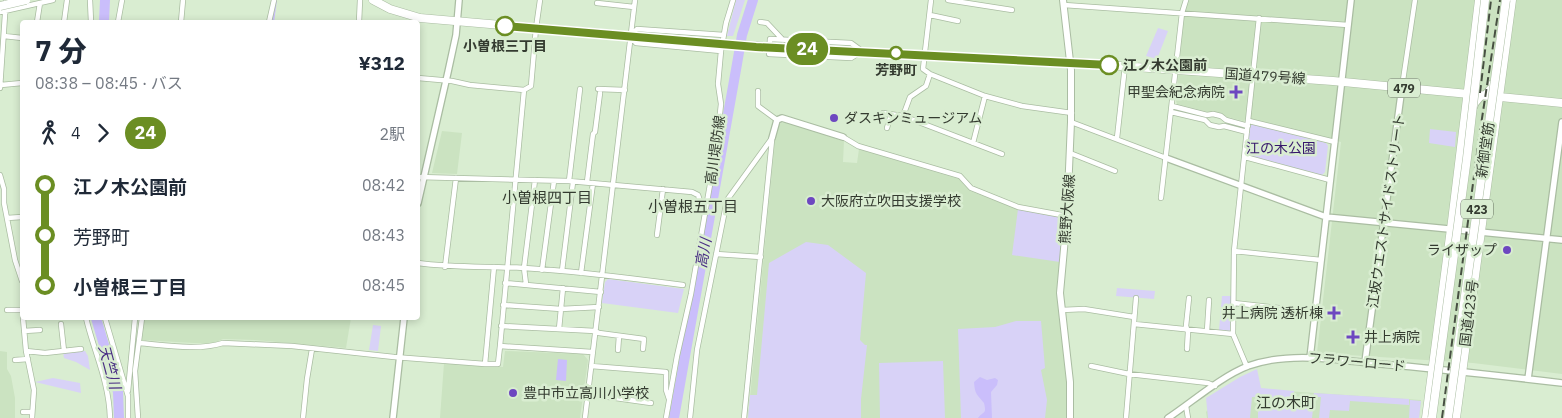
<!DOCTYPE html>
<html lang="ja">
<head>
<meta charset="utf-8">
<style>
	body { margin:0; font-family:"IBM Plex Sans","Noto Sans JP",sans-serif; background:#f2f2f3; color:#1f2937; height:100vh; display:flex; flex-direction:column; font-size:19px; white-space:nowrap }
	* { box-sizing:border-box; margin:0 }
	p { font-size:16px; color:#747a83 }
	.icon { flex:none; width:28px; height:28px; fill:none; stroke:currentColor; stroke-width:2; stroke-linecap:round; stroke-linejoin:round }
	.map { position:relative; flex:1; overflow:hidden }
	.details { position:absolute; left:20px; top:20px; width:400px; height:300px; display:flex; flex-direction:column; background:#fff; border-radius:5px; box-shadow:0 2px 8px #0003 }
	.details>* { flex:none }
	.badge { padding:0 10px; border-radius:16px; font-size:18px; line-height:32px }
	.map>.badge { position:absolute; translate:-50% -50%; box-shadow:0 0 0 2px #fff }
	.legs { display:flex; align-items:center; gap:8px; height:55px; padding:0 15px; font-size:16px }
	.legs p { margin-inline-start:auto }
	.overview { display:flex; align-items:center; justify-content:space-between; height:85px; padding:0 15px }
	h1 { font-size:28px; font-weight:800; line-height:38px }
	ul { padding:0 15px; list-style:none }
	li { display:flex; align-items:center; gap:18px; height:50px; font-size:19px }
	li i { display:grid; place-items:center; width:8px; height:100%; margin:0 6px; background:currentColor }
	li i::after { content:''; width:12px; height:12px; margin:-6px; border:4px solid; border-radius:50%; background:#fff }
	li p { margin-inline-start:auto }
	li:first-child i { background:linear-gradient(#0000 50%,currentColor 0) }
	li:last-child i { background:linear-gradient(currentColor 50%,#0000 0) }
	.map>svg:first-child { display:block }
	.built { fill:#cbe3c1 }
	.green { fill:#d8d2f7 }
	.water { fill:#cabefb }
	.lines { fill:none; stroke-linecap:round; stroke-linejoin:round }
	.stream { stroke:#cabefb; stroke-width:2 }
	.river { stroke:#cabefb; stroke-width:10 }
	.minor-casing { stroke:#aabda2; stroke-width:6 }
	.tertiary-casing { stroke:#aabda2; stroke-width:8 }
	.secondary-casing { stroke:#aabda2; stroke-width:8 }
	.trunk-casing { stroke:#aabda2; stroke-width:9 }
	.minor { stroke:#fff; stroke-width:4.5 }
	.tertiary { stroke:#fff; stroke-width:5.5 }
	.secondary { stroke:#fff; stroke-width:6 }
	.trunk { stroke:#fff; stroke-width:8 }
	.rail { stroke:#474f42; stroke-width:2; stroke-dasharray:8 4; stroke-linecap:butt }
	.trunk-bridge-casing { stroke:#aabda2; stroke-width:9; stroke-linecap:butt }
	.motorway-bridge-casing { stroke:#aabda2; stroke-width:9; stroke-linecap:butt }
	.trunk-bridge { stroke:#fff; stroke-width:8 }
	.motorway-bridge { stroke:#fff; stroke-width:8 }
	.line-1-casing { stroke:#fff; stroke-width:11 }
	.line-1 { stroke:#6b8e23; stroke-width:8 }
	.stop-1-dot { fill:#fff; stroke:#6b8e23; stroke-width:2.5 }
	.poi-dot { fill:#6d47c0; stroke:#d9edd1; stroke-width:2 }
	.labels { text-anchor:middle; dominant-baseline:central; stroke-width:5; stroke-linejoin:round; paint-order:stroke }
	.shield { fill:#d9edd1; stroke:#667060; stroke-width:1 }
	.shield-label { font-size:12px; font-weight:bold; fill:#343b30 }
	.stop-label { font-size:14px; font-weight:bold; fill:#343b30; stroke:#d9edd1 }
	.street-label { font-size:14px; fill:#343b30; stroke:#d9edd1 }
	.poi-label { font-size:14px; fill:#343b30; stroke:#d9edd1; text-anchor:start }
	.park-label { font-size:14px; fill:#36176c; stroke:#d9edd1 }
	.neighbourhood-label { font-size:15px; fill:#343b30; stroke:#d9edd1 }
	.water-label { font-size:15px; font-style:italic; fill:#492e84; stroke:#d9edd1 }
</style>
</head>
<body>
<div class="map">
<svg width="1562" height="418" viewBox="0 0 1562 418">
	<rect width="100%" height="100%" fill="#d9edd1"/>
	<path class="built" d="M1188,0h374v374l-89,-11 -156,-10 24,-211 -88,-23 -10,2 -66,-17 -1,-3 8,-84z
		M785,122l59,19 -1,21 14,1 2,-14 100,30 11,12 47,18 45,9 2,2 -7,73 10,89v36h-319l28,-288 2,-6z
		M442,131l20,2 -5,41 -25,-1z
		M144,318h207l-5,30 -91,-8 -32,-1 -12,5 -69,-4z
		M0,351l7,1v17l4,7 4,22v20h-15z
		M505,351l78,3 5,6 -8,58h-140l4,-55 59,4z
		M1226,387l195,13 -2,18h-212l-1,-6z"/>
	<path class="green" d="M736,0h9l-12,36h-6z
		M1158,28l10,3 -11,28 -11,-3z
		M1253,124l73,19 2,3 -3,26 -3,3 -73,-19 -2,-3 3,-27z
		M1430,129l26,3 -1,15 -26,-4z
		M1018,209l44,9 2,2 -4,42 -48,-7z
		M806,242l22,3 38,28 -6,67 5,5h2l-6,54v19h-113l2,-23h7l12,-132z
		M608,279l76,10 -6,24 -76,-10 3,-21z
		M1117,288l38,3 -1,8 -38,-3z
		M1222,296h9v33l-2,2 -10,-1z
		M1016,321h25l4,47 -4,2 6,30 -2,18h-84l-3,-89 37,-2z
		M373,325l8,1 -3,25 -9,-1z
		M85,351l3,5 2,14 -14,-8 -12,-4 -1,-6z
		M943,361l2,57h-65l-1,-55z
		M1257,369l4,19 33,3v8l-42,-2 -2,21h-42l-2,-20 34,-21z
		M53,378l27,5 1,10 -46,-11z
		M1314,393l95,6v6l-59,-4 -1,10 -19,-1 -1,8h-10l2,-21h-8z
		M1410,400l11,1 -2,17h-10z
		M1260,403l51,3 2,3 -1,9h-54v-13z"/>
	<path class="water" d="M558,359l9,1 -1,21 -10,-1z
		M980,377l7,3 8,-2 3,2 -1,5 -6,7 1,26h-14c5,-7 9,-3 6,-15 -7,-9 -9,-8 -10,-21z"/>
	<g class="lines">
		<path class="stream" d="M273,22l3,-22"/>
		<path class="river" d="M104,22l1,-22
			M96,318l22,74 1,26
			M674,418l63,-354 5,-29 11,-35"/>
		<defs>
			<path id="minor" d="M90,0l1,22
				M931,0l-8,69 7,5 55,22 37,10 50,7
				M948,0l64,10
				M597,3l37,4
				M1064,5l284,20
				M0,12l53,-12
				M930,15l28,6
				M37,22l3,-19
				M64,22l3,-22
				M118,22l4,-22
				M181,22l2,-22
				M269,22l5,-22
				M359,22l1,-22
				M760,22l7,1 16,17
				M4,36l18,2
				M770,39l81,4 11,8 -11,7 -82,-4z
				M721,51l-85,-8 -6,-7 7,-7 87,6
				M418,78l34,3 18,4 54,5
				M1,85l21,-2
				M1402,87l13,-87
				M0,88l6,-88
				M598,89l27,1
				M758,91v15l19,14
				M1172,106l35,9 6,-1 8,2 5,4 22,6
				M1475,107l1,-3 15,-18v-3
				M1171,112l34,8 5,5 9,2 5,-1 23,6
				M883,113l20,3 99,38
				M903,116l7,-19 16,-11 4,-12
				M1249,121l86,21
				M1071,122l95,36
				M887,128l4,-14
				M843,137l15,9 102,30 11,12 47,19 49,9
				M1117,138l8,-72
				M973,143l12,-47
				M1070,153l45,18
				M1245,157l85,23
				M0,175l4,14v14l11,57 7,21
				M418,177l151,4 123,11 6,3 6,18
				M569,181l11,-92
				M587,182l6,-48 2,-2 5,-39
				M1161,198l21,-185 4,-13
				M7,218l15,-1
				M657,235l6,-46
				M1234,251l87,9
				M716,254l45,3
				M418,263c35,5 70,3 106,5 53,3 106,10 159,17
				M445,267l11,-89
				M542,270l12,-89
				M562,271l11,-89
				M581,273l12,-90
				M505,283l96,9
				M526,284l-2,-16 11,-88
				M1234,303l81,9
				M503,305l58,4 38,-2
				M7,310h15
				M1062,310l22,-1 50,8
				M23,318l3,33 8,39 -2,28
				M86,318c8,34 23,63 24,100
				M105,318l23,78v22
				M61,324l3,27
				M1134,324l99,10
				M501,326l94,5 4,2 45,6 -1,10
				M559,329l4,-41
				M24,331l16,-1
				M1207,331l2,-31
				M139,343c25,2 59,8 84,0l69,3 102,11 91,7h13l2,-18 92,6
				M500,346l24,-256 7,-4 5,-58 4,-28
				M1187,349l1,-17 -2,-6 3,-28
				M618,350l1,-14
				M26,351l19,2 36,-4
				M15,360l13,-1
				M485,364l9,-97
				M591,366l75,6v18l3,9
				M1091,366l38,8 79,9 7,3
				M1247,367l-14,-33 1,-83 25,-233
				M128,391l7,-73
				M587,394l64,9
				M1186,406l2,12
				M23,412h8
				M138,418l-3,-47 7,-53
				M303,418l4,-39 5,-30
				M585,418l50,-418
				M666,418l11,-62 14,-62 25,-144 5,-46 -3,-20 3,-33 5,-28 7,-23
				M690,418l7,-68 30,-150 45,-62
				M744,418l28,-278
				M1126,418l10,-120"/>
			<path id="tertiary" d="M772,138l5,-18 5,-2 61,19
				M1166,158l160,59 236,23
				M418,203l30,-131 8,-37 3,-35
				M1310,358l41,-358
				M1365,362l37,-275
				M1528,379l34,-257
				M393,418l11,-100
				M1168,418c24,-16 54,-42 80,-52 42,-15 89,-6 132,-2 61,5 122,12 182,19"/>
			<path id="secondary" d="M1063,0l8,70v52l-4,94 -7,77 10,89v36"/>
			<path id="trunk" d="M373,0l17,9 30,9 279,24
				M785,48l294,15 254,18 229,22
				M1426,418l26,-197 27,-221
				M1456,418l56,-418"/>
		</defs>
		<use href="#minor" class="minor-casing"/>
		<use href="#tertiary" class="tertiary-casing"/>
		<use href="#secondary" class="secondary-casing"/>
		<use href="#trunk" class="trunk-casing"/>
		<use href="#minor" class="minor"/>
		<use href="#tertiary" class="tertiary"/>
		<use href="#secondary" class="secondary"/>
		<use href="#trunk" class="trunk"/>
		<path class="rail" d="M1480,93l11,-93
			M1442,418l37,-280 21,-138"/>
		<defs>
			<path id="trunk-bridge" d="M699,42l86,6
				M1432,418l35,-260 18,-158
				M1448,418l58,-418"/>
			<path id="motorway-bridge" d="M0,6l26,-6"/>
		</defs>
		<use href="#trunk-bridge" class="trunk-bridge-casing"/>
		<use href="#motorway-bridge" class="motorway-bridge-casing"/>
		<use href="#trunk-bridge" class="trunk-bridge"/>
		<use href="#motorway-bridge" class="motorway-bridge"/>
	</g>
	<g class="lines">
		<defs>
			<path id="line-1" d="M505,26l251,21 353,18"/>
		</defs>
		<use href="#line-1" class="line-1-casing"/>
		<use href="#line-1" class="line-1"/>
	</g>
	<g class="stop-1-dot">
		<circle cx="505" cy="26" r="9"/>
		<circle cx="896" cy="53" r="6"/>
		<circle cx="1109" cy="65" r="9"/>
	</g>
	<g class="poi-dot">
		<path d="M1233.5 84.5h5v5h5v5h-5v5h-5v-5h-5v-5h5z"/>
		<circle cx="834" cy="118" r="5"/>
		<circle cx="811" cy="201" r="5"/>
		<circle cx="1507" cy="250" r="5"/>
		<path d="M1331.5 305.5h5v5h5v5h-5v5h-5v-5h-5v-5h5z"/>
		<path d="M1350.5 329.5h5v5h5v5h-5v5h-5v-5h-5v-5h5z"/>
		<circle cx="513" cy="393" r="5"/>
	</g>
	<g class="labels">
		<g class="shield">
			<rect x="1388" y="78.5" width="32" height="19" rx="4"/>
			<rect x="1461" y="199.5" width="32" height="19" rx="4"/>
		</g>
		<g class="shield-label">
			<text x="1404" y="88">479</text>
			<text x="1477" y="209">423</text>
		</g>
		<g class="stop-label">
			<text x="505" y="46">小曽根三丁目</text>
			<text x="1123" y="65" text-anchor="start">江ノ木公園前</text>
			<text x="896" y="70">芳野町</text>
		</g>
		<g class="street-label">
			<text transform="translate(1265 76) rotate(4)">国道479号線</text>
			<text transform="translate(715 150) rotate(-82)">高川堤防線</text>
			<text transform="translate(1485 150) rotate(-82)">新御堂筋</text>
			<text transform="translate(1067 209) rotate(-86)">熊野大阪線</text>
			<text transform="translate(1386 211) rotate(-82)">江坂ウエストサイドストリート</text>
			<text transform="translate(1469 313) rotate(-83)">国道423号</text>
			<text transform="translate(1357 362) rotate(5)">フラワーロード</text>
		</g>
		<g class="poi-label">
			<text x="1225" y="92" text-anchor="end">甲聖会紀念病院</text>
			<text x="844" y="118">ダスキンミュージアム</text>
			<text x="821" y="201">大阪府立吹田支援学校</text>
			<text x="1497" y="250" text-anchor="end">ライザップ</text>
			<text x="1323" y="313" text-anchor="end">井上病院 透析棟</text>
			<text x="1364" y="337">井上病院</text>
			<text x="523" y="393">豊中市立高川小学校</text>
		</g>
		<g class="park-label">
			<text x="1281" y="148">江の木公園</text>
		</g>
		<g class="neighbourhood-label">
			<text x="547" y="197">小曽根四丁目</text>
			<text x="693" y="206">小曽根五丁目</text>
			<text x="1286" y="402">江の木町</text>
		</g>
		<g class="water-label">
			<text transform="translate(703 253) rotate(-80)">高川</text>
			<text transform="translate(110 367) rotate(75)">天竺川</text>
		</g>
	</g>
</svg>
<b class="badge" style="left:807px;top:49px;background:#6b8e23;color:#fff">24</b>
<section class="details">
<div class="overview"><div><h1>7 分</h1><p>08:38 – 08:45 · バス</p></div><b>¥312</b></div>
<div class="legs"><svg class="icon" aria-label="walk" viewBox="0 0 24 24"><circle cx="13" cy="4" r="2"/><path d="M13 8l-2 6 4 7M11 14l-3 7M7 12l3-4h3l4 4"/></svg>4<svg class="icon" aria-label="forward" viewBox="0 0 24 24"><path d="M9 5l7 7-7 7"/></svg><b class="badge" style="background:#6b8e23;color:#fff">24</b><p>2駅</p></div>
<ul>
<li><i style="color:#6b8e23"></i><b>江ノ木公園前</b><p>08:42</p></li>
<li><i style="color:#6b8e23"></i><span>芳野町</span><p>08:43</p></li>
<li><i style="color:#6b8e23"></i><b>小曽根三丁目</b><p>08:45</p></li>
</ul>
</section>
</div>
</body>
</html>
